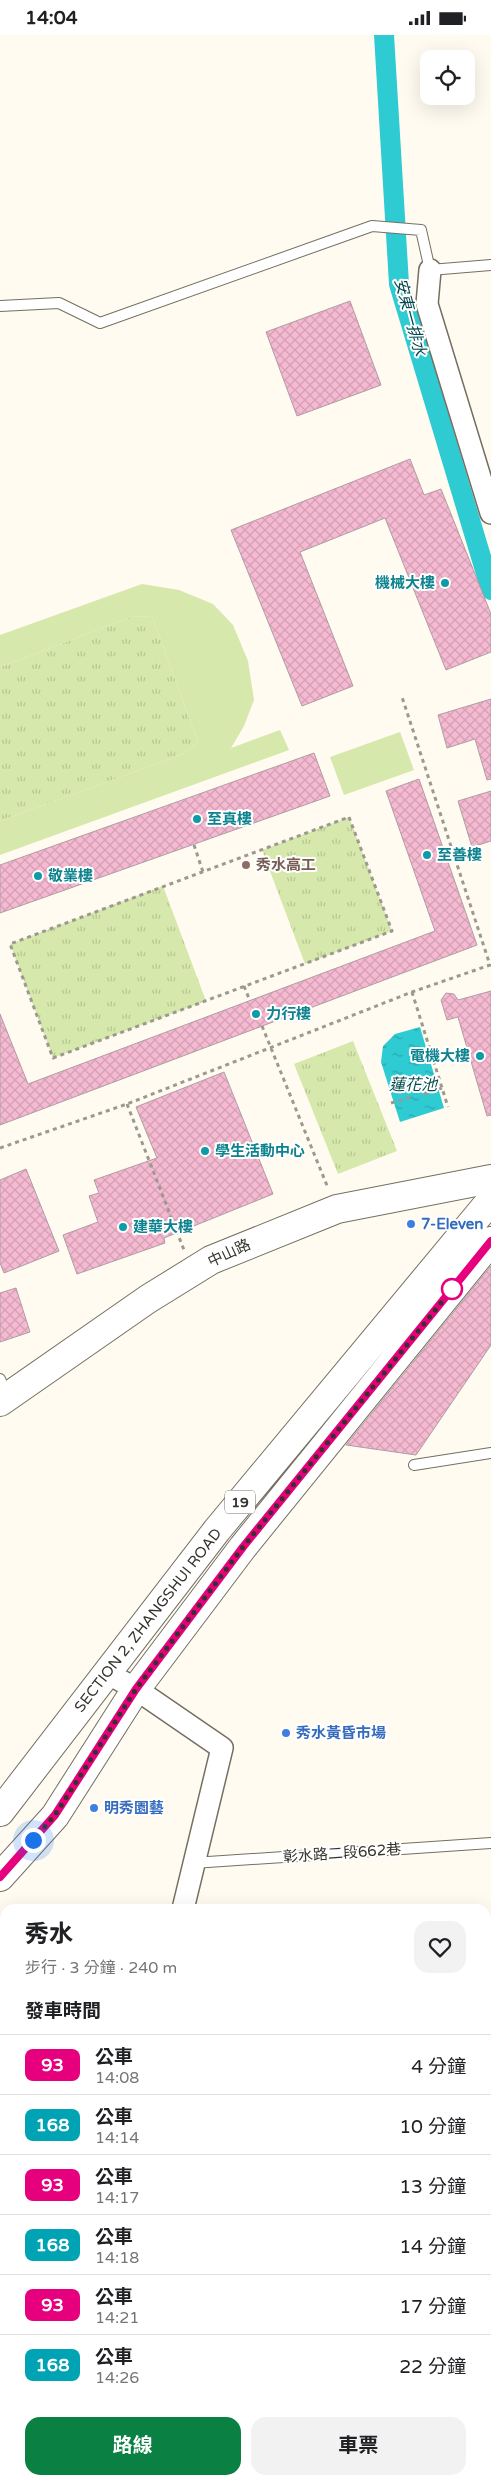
<!DOCTYPE html>
<html lang="zh-TW">
<head>
<meta charset="utf-8">
<style>
	body { margin:0; font-family:"Varela Round","Noto Sans TC",sans-serif; background:#f2f2f2; color:#202124; height:100vh; display:flex; flex-direction:column; font-size:19px; white-space:nowrap }
	* { box-sizing:border-box; margin:0 }
	p { font-size:16px; color:#757577 }
	.icon { flex:none; width:28px; height:28px; fill:none; stroke:currentColor; stroke-width:2; stroke-linecap:round; stroke-linejoin:round }
	.map { position:relative; flex:1; overflow:hidden }
	.sheet { position:absolute; left:0px; top:1869px; width:491px; height:581px; display:flex; flex-direction:column; background:#fff; border-radius:15px 15px 0 0; box-shadow:0 5px 20px #0002 }
	.sheet>* { flex:none }
	.badge { padding:0 10px; border-radius:8px; font-size:18px; line-height:32px }
	.buttons { position:absolute; left:420px; top:15px; display:grid; gap:10px }
	.buttons a { display:grid; place-items:center; width:55px; height:55px; border-radius:10px; background:#fff; box-shadow:0 5px 20px #0002; font-size:25px }
	.you { position:absolute; width:25px; height:25px; margin:-12px; border:4px solid #fff; border-radius:50%; background:#1a73e8; box-shadow:0 0 0 8px #1a73e833 }
	.map>.badge { position:absolute; translate:-50% -50%; box-shadow:0 0 0 2px #fff }
	h2 { padding:0 25px; font-size:19px; line-height:45px }
	.round { display:grid; place-items:center; flex:none; width:52px; height:52px; border-radius:15px; background:#f2f2f2 }
	.summary { display:flex; align-items:center; justify-content:space-between; height:85px; padding:0 25px }
	h1 { font-size:24px; font-weight:700; line-height:38px }
	.action { display:flex; gap:10px; margin-top:auto; padding:10px 25px }
	.action a { flex:1; height:58px; border-radius:15px; background:#0b8043; color:#fff; font-size:20px; font-weight:700; line-height:58px; text-align:center }
	.action a+a { background:#f2f2f2; color:#202124 }
	ul { padding:0; list-style:none }
	li { display:flex; align-items:center; gap:15px; height:60px; padding:0 25px; border-top:1px solid #e0e0e0 }
	li div { flex:1 }
	li b { display:block; font-size:19px }
	li em { font-style:normal }
	li .badge { min-width:55px; font-weight:700; text-align:center }
	.status { display:flex; justify-content:space-between; align-items:center; height:35px; padding:0 25px; background:#fff; direction:ltr }
	.status svg { height:14px; fill:currentColor }
	.map>svg:first-child { display:block }
	.grass { fill:url(#grass-tufts) }
	.pitch { fill:#d6e8ab }
	.water { fill:url(#water-ripples) }
	.lines { fill:none; stroke-linecap:round; stroke-linejoin:round }
	.canal { stroke:#2fcbd2; stroke-width:20 }
	.building { fill:url(#building-cross-hatch); stroke:#af9da4 }
	.lane-casing { stroke:#756f61; stroke-width:12 }
	.street-casing { stroke:#756f61; stroke-width:24 }
	.secondary-casing { stroke:#756f61; stroke-width:30 }
	.primary-casing { stroke:#756f61; stroke-width:30 }
	.path { stroke:#9c9990; stroke-width:3; stroke-dasharray:4 4; stroke-linecap:butt }
	.lane { stroke:#fff; stroke-width:10 }
	.street { stroke:#fff; stroke-width:21 }
	.secondary { stroke:#fff; stroke-width:28 }
	.primary { stroke:#fff; stroke-width:28 }
	.line-casing { stroke:#fff; stroke-width:11 }
	.line { stroke:#e6007e; stroke-width:8 }
	.walk { stroke:#35332c; stroke-width:5; stroke-dasharray:0 9 }
	.culture-dot { fill:#0f9aa8; stroke:#fff; stroke-width:2 }
	.education-dot { fill:#8d6e63; stroke:#fff; stroke-width:2 }
	.shop-dot { fill:#3f7fe0; stroke:#fff; stroke-width:2 }
	.stop-dot { fill:#fff; stroke:#e6007e; stroke-width:2.5 }
	.labels { text-anchor:middle; dominant-baseline:central; stroke-width:4; stroke-linejoin:round; paint-order:stroke }
	.shield { fill:#fff; stroke:#72706b; stroke-width:1 }
	.shield-label { font-size:14px; font-weight:bold; fill:#35332c }
	.culture-label { font-size:15px; font-weight:bold; fill:#0d838f; stroke:#fff; text-anchor:start }
	.education-label { font-size:15px; font-weight:bold; fill:#785e54; stroke:#fff; text-anchor:start }
	.shop-label { font-size:15px; font-weight:bold; fill:#366cbe; stroke:#fff; text-anchor:start }
	.street-label { font-size:15px; fill:#35332c; stroke:#fff }
	.water-label { font-size:16px; font-style:italic; fill:#05494c; stroke:#fff }
</style>
</head>
<body>
<div class="status"><b>14:04</b><svg viewBox="0 0 49 12"><path d="M0 12V9h3v3zM5 12V6h3v6zM10 12V3h3v9zM15 12V0h3v12zM26 1h20v11H26zM47 4h2v5h-2z"/></svg></div>
<div class="map">
<svg width="491" height="2449" viewBox="0 0 491 2449">
	<defs>
		<pattern id="grass-tufts" width="24" height="20" patternUnits="userSpaceOnUse" patternTransform="scale(1.25)"><rect width="24" height="20" fill="#d6e8ab"/><path d="M3 7l-1-3M5 7V3M7 7l1-3M15 17l-1-3M17 17v-4M19 17l1-3" fill="none" stroke="#b8c793"/></pattern>
		<pattern id="water-ripples" width="26" height="14" patternUnits="userSpaceOnUse" patternTransform="scale(1.25)"><rect width="26" height="14" fill="#2fcbd2"/><path d="M2 4q2-2 4 0t4 0M15 11q2-2 4 0t4 0" fill="none" stroke="#29a5ab"/></pattern>
		<pattern id="building-cross-hatch" width="8" height="8" patternUnits="userSpaceOnUse" patternTransform="scale(1.25)"><rect width="8" height="8" fill="#f5bad1"/><path d="M0 0l8 8M0 8l8-8" fill="none" stroke="#d3a0b4"/></pattern>
	</defs>
	<rect width="100%" height="100%" fill="#fffbf1"/>
	<path class="grass" d="M152,581l46,126 -15,12 -183,67v-154l131,-50z
		M349,782l43,114 -87,33 -43,-114z
		M163,851l43,115 -153,57 -43,-114z
		M353,1006l44,110 -59,23 -44,-110z"/>
	<path class="pitch" d="M142,549l37,6 34,14 20,21 15,36 6,39 -10,26 -13,22 49,-18 9,20 -289,105v-34l183,-67 15,-12 -46,-126 -21,1 -131,50v-32z
		M400,697l14,38 -70,25 -14,-38z"/>
	<path class="water" d="M420,992l24,81 -44,14 -19,-60 2,-16 12,-12z
		M0,2162l5,3v85l-5,-3z"/>
	<g class="lines">
		<path class="canal" d="M384,0l15,249 92,306"/>
	</g>
	<path class="building" d="M350,266l31,84 -84,31 -31,-84z
		M410,424l14,36 17,-6 50,125v38l-45,18 -61,-152 -85,34 53,134 -51,20 -71,-176z
		M491,664v80l-4,1 -12,-41 -28,9 -9,-33z
		M314,718l16,43 -330,117v-48z
		M419,744l58,166 -477,180v-111l28,70 407,-153 -49,-140z
		M491,756v50l-19,6 -14,-46z
		M491,956v124l-4,1 -29,-99 -11,3 -6,-20 5,-7 8,1 4,6z
		M224,1037l49,122 -109,44 1,5 -88,31 -14,-39 35,-13 -9,-26 10,-3 -5,-13 63,-22 -21,-51z
		M26,1134l33,82 -55,22 -4,-10v-83z
		M491,1231v79l-75,110 -70,-10z
		M16,1253l14,44 -30,10v-49z"/>
	<g class="lines">
		<defs>
			<path id="lane" d="M0,271l59,-3 41,20 272,-97 49,4 9,40 61,-5
				M0,1344l7,17
				M414,1430l77,-12
				M193,1828l298,-20
				M0,1947l5,3
				M486,2012l5,-1"/>
			<path id="street" d="M430,235l-3,34 64,209
				M107,1638l29,16 86,59 -39,161
				M0,2401l5,4
				M39,2445l3,4
				M8,2449l2,-4"/>
			<path id="secondary" d="M0,1367l148,-103 63,-39 126,-51 154,-30"/>
			<path id="primary" d="M0,1777l217,-282 274,-330
				M0,1842l55,-61 81,-127 107,-142 248,-306"/>
		</defs>
		<use href="#lane" class="lane-casing"/>
		<use href="#street" class="street-casing"/>
		<use href="#secondary" class="secondary-casing"/>
		<use href="#primary" class="primary-casing"/>
		<path class="path" d="M349,782l43,114 -339,127 -43,-114z
			M194,810l9,27
			M244,951l6,15
			M412,957l36,115
			M262,991l66,162
			M424,1059l18,-6
			M391,1068l21,-6
			M127,1069l57,146
			M0,1113l127,-44 285,-112 78,-27 -88,-268"/>
		<use href="#lane" class="lane"/>
		<use href="#street" class="street"/>
		<use href="#secondary" class="secondary"/>
		<use href="#primary" class="primary"/>
	</g>
	<g class="lines">
		<defs>
			<path id="line" d="M0,1842l55,-62 81,-126 107,-142 248,-306"/>
		</defs>
		<use href="#line" class="line-casing"/>
		<use href="#line" class="line"/>
		<path class="walk" d="M33,1805l22,-25 81,-126 107,-142 211,-260 -2,2"/>
	</g>
	<g class="culture-dot">
		<circle cx="445" cy="548" r="5"/>
		<circle cx="197" cy="784" r="5"/>
		<circle cx="427" cy="820" r="5"/>
		<circle cx="38" cy="841" r="5"/>
		<circle cx="256" cy="979" r="5"/>
		<circle cx="480" cy="1021" r="5"/>
		<circle cx="205" cy="1116" r="5"/>
		<circle cx="123" cy="1192" r="5"/>
	</g>
	<circle class="education-dot" cx="246" cy="830" r="5"/>
	<g class="shop-dot">
		<circle cx="411" cy="1189" r="5"/>
		<circle cx="286" cy="1698" r="5"/>
		<circle cx="94" cy="1773" r="5"/>
	</g>
	<circle class="stop-dot" cx="452" cy="1254" r="10"/>
	<g class="labels">
		<rect class="shield" x="225" y="1455.5" width="30" height="23" rx="4"/>
		<g class="shield-label">
			<text x="240" y="1467">19</text>
		</g>
		<g class="culture-label">
			<text x="435" y="548" text-anchor="end">機械大樓</text>
			<text x="207" y="784">至真樓</text>
			<text x="437" y="820">至善樓</text>
			<text x="48" y="841">敬業樓</text>
			<text x="266" y="979">力行樓</text>
			<text x="470" y="1021" text-anchor="end">電機大樓</text>
			<text x="215" y="1116">學生活動中心</text>
			<text x="133" y="1192">建華大樓</text>
		</g>
		<g class="education-label">
			<text x="256" y="830">秀水高工</text>
		</g>
		<g class="shop-label">
			<text x="421" y="1189">7-Eleven</text>
			<text x="296" y="1698">秀水黃昏市場</text>
			<text x="104" y="1773">明秀園藝</text>
		</g>
		<g class="street-label">
			<text transform="translate(229 1218) rotate(-25)">中山路</text>
			<text transform="translate(148 1585) rotate(-52)">SECTION 2, ZHANGSHUI ROAD</text>
			<text transform="translate(342 1818) rotate(-4)">彰水路二段662巷</text>
		</g>
		<g class="water-label">
			<text transform="translate(410 282) rotate(75)">安東一排水</text>
			<text x="413" y="1050">蓮花池</text>
		</g>
	</g>
</svg>
<div class="buttons">
<a><svg class="icon" aria-label="locate" viewBox="0 0 24 24"><circle cx="12" cy="12" r="6"/><path d="M12 2v4M12 18v4M2 12h4M18 12h4"/></svg></a>
</div>
<div class="you" style="left:33px;top:1805px"></div>
<section class="sheet">
<div class="summary"><div><h1>秀水</h1><p>步行 · 3 分鐘 · 240 m</p></div><a class="round"><svg class="icon" aria-label="heart" viewBox="0 0 24 24"><path d="M12 20l-8-8c-3-5 5-10 8-4 3-6 11-1 8 4z"/></svg></a></div>
<h2>發車時間</h2>
<ul>
<li><span class="badge" style="background:#e6007e;color:#fff">93</span><div><b>公車</b><p>14:08</p></div><em>4 分鐘</em></li>
<li><span class="badge" style="background:#00a3b4;color:#fff">168</span><div><b>公車</b><p>14:14</p></div><em>10 分鐘</em></li>
<li><span class="badge" style="background:#e6007e;color:#fff">93</span><div><b>公車</b><p>14:17</p></div><em>13 分鐘</em></li>
<li><span class="badge" style="background:#00a3b4;color:#fff">168</span><div><b>公車</b><p>14:18</p></div><em>14 分鐘</em></li>
<li><span class="badge" style="background:#e6007e;color:#fff">93</span><div><b>公車</b><p>14:21</p></div><em>17 分鐘</em></li>
<li><span class="badge" style="background:#00a3b4;color:#fff">168</span><div><b>公車</b><p>14:26</p></div><em>22 分鐘</em></li>
</ul>
<div class="action"><a>路線</a><a>車票</a></div>
</section>
</div>
</body>
</html>
